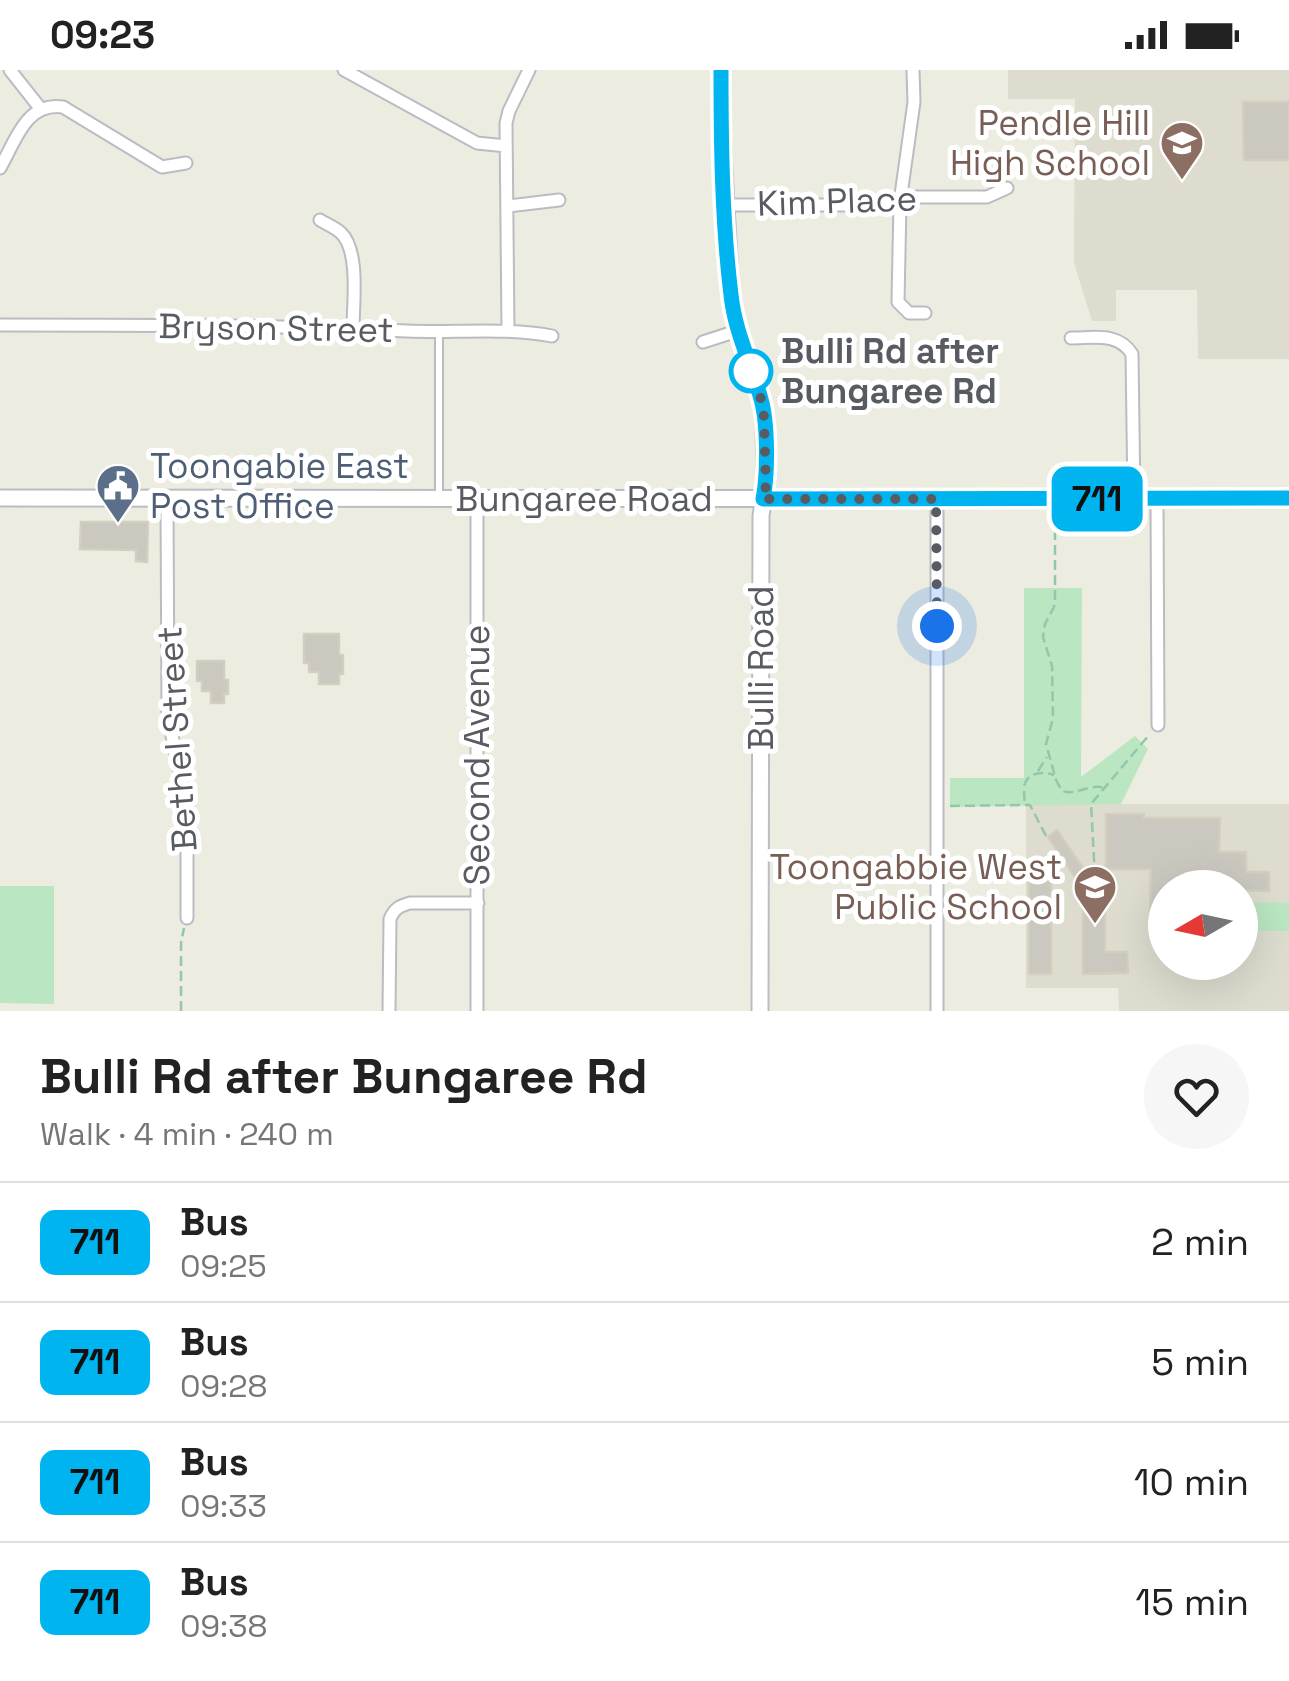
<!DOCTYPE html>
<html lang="en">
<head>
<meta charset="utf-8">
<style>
	body { margin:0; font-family:"Space Grotesk",sans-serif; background:#f6f6f6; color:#222; height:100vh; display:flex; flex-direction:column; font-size:38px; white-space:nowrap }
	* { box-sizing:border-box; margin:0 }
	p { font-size:32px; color:#767676 }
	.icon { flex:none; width:55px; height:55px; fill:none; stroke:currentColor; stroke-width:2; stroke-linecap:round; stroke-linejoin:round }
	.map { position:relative; height:941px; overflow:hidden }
	.side { display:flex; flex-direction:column; background:#fff; flex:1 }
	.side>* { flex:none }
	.badge { padding:0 20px; border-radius:15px; font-size:35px; line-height:65px }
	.needle { width:65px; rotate:261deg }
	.tools { position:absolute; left:1148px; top:800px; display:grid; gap:20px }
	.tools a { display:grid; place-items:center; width:110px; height:110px; border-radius:50%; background:#fff; box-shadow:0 10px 40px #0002; font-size:50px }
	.you { position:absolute; width:50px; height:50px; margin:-25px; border:8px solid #fff; border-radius:50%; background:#1a73e8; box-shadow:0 0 0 15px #1a73e833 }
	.map>.badge { position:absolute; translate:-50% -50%; box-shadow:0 0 0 5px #fff }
	.round { display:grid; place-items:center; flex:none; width:105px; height:105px; border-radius:52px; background:#f6f6f6 }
	.overview { display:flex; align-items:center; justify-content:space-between; height:170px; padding:0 40px }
	h1 { font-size:48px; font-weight:700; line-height:75px }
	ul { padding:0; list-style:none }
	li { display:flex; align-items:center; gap:30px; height:120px; padding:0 40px; border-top:2px solid #e0e0e0 }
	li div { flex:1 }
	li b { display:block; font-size:38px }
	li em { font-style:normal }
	li .badge { min-width:110px; font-weight:700; text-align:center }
	.status { display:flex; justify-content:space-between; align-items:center; height:70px; padding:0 50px; background:#fff; direction:ltr }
	.status svg { height:28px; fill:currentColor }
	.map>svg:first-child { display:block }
	.education { fill:#dddccf; fill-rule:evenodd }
	.green { fill:#bae6c2 }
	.building { fill:#cac8bf; stroke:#d2cfbe; stroke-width:2.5 }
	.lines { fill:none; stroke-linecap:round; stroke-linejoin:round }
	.lane-casing { stroke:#bbbcc3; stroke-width:10 }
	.street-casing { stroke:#bbbcc3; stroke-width:15 }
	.secondary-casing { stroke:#bbbdc5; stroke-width:19 }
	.path { stroke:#93c7ab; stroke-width:2.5; stroke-dasharray:10 5; stroke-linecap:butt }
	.lane { stroke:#fff; stroke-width:6 }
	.street { stroke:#fff; stroke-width:11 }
	.secondary { stroke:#fff; stroke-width:15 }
	.line-casing { stroke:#fff; stroke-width:22 }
	.line { stroke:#00b5ef; stroke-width:15 }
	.walk { stroke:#595b62; stroke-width:10; stroke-dasharray:0 18 }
	.stop-dot { fill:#fff; stroke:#00b5ef; stroke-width:5 }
	.labels { text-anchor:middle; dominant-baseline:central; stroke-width:10; stroke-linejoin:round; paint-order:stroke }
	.education-label { font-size:35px; fill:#785e54; stroke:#fff; text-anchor:end }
	.street-label { font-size:35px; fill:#595b62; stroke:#fff }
	.stop-label { font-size:35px; font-weight:bold; fill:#595b62; stroke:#fff; text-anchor:start }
	.service-label { font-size:35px; fill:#4e5e75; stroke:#fff; text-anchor:start }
</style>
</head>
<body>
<div class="status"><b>09:23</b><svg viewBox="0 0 49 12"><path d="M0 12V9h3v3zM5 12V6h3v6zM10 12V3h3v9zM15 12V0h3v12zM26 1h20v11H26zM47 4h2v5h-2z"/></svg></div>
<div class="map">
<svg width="1289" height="941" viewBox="0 0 1289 941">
	<rect width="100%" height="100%" fill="#edece0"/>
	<path class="education" d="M1008,0h281v289h-91l-1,-69h-81v31h-24l-18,-58 1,-164h-67z
		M1026,734h263v207h-170l-1,-23h-92zM1165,818h75v74h-75z"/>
	<path class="green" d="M1024,518h58l-1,189 54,-41 13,13 -27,55 -171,3v-29h74z
		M0,816h54v118l-54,-1z
		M1252,832l37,1v28h-37z"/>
	<path class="building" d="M1243,32h46v58h-45z
		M81,452h67l-1,40 -11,-1v-11l-56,-1z
		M304,564h35v21h4v19h-4v10h-20v-12h-10v-9h-5z
		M197,591h27v19h4v14h-4v9h-13v-12h-9v-10h-5z
		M1106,744h38v4h76l-1,34h27v20h23v19l-29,-1v-2h-75v27h-15l1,-46h-45z
		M1057,760l32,47 -10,6 -31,-46z
		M1029,795h22v109h-22z
		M1083,826h19l3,4v52h22l1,21 -45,1z"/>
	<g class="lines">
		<defs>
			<path id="lane" d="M439,263v163"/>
			<path id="street" d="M10,0l30,38
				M344,0l133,73 29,3
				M913,0l1,32 -14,100 -2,100 11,11h16
				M0,98c16,-28 26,-66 63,-61l99,60 24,-4
				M725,135h159l33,-8h70l20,-9
				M508,136l51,-6
				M320,150c6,4 16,8 21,13 19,18 12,71 12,96
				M0,255c136,0 271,0 407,6 48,2 97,-4 145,5
				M508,261l-2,-208 3,-12 20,-41
				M1071,268c23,0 47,-6 61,16l2,145
				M703,272l34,-11
				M937,429v512
				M1157,429l1,226
				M167,430l1,217 19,88v113
				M389,941l1,-92c4,-10 9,-13 20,-16h68
				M477,941v-512"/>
			<path id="secondary" d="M721,0v43l10,183 6,35 20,56 7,30 1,70 -4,29 -1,495
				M0,428l1289,1"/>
		</defs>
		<use href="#lane" class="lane-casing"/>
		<use href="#street" class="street-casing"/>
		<use href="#secondary" class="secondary-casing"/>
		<path class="path" d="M1055,445v82l-1,10 -9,17 -2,13 9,29 1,52 -7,26 10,36 6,11c15,5 27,-8 43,-3
			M1038,701l9,-14
			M950,736l72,-1
			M1046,766l-16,-31h-6c1,-5 0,-10 0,-15 0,-18 18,-19 30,-15
			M1095,807l-4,-73 58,-69
			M181,941v-68l3,-15"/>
		<use href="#lane" class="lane"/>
		<use href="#street" class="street"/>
		<use href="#secondary" class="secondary"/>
	</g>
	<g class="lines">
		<defs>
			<path id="line" d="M721,0c0,74 1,151 10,225 4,37 20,68 30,104 7,25 7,75 2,100l526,-1"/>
		</defs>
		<use href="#line" class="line-casing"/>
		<use href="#line" class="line"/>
		<path class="walk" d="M751,301l-4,-12 15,43 2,15 2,69 -3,13h173l1,127"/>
	</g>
	<defs>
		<symbol id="school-pin" viewBox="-11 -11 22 30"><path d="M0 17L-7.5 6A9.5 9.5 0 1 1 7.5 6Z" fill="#8d6e63" stroke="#fff"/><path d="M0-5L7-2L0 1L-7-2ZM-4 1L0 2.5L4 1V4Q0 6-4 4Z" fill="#fff"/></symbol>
		<symbol id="civic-pin" viewBox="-11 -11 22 30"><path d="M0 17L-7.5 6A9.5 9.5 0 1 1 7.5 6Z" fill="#5c6f8a" stroke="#fff"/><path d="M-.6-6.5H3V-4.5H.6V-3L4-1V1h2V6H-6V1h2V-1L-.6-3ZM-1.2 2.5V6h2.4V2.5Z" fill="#fff"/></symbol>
	</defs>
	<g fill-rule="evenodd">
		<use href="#school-pin" x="1157" y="48" width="50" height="68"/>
		<use href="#civic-pin" x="93" y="391" width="50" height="68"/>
		<use href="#school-pin" x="1070" y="792" width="50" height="68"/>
	</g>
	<circle class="stop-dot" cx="751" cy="301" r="20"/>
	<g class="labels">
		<g class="education-label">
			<text x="1150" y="53">Pendle Hill<tspan x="1150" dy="40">High School</tspan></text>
			<text x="1062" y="797">Toongabbie West<tspan x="1062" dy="40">Public School</tspan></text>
		</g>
		<g class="street-label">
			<text transform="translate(837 131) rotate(-2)">Kim Place</text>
			<text transform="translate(276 258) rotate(1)">Bryson Street</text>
			<text x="584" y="429">Bungaree Road</text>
			<text transform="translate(761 598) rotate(-90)">Bulli Road</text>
			<text transform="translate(177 669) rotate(-94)">Bethel Street</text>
			<text transform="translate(477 685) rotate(-90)">Second Avenue</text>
		</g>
		<g class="stop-label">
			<text x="781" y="281">Bulli Rd after<tspan x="781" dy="40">Bungaree Rd</tspan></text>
		</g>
		<g class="service-label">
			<text x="150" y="396">Toongabie East<tspan x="150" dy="40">Post Office</tspan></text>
		</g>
	</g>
</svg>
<div class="tools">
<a><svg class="needle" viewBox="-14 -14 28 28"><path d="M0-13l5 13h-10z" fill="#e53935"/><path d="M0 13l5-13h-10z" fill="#767676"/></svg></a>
</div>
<div class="you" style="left:937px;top:556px"></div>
<b class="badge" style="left:1097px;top:429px;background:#00b5ef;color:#111">711</b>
</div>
<section class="side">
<div class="overview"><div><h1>Bulli Rd after Bungaree Rd</h1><p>Walk · 4 min · 240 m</p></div><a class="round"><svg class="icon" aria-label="heart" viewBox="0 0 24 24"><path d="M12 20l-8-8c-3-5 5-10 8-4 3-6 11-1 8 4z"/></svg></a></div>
<ul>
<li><span class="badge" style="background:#00b5ef;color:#111">711</span><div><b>Bus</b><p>09:25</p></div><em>2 min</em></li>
<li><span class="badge" style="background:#00b5ef;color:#111">711</span><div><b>Bus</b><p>09:28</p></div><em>5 min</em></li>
<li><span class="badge" style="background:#00b5ef;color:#111">711</span><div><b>Bus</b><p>09:33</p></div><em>10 min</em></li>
<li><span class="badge" style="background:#00b5ef;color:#111">711</span><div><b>Bus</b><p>09:38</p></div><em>15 min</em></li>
</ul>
</section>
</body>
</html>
